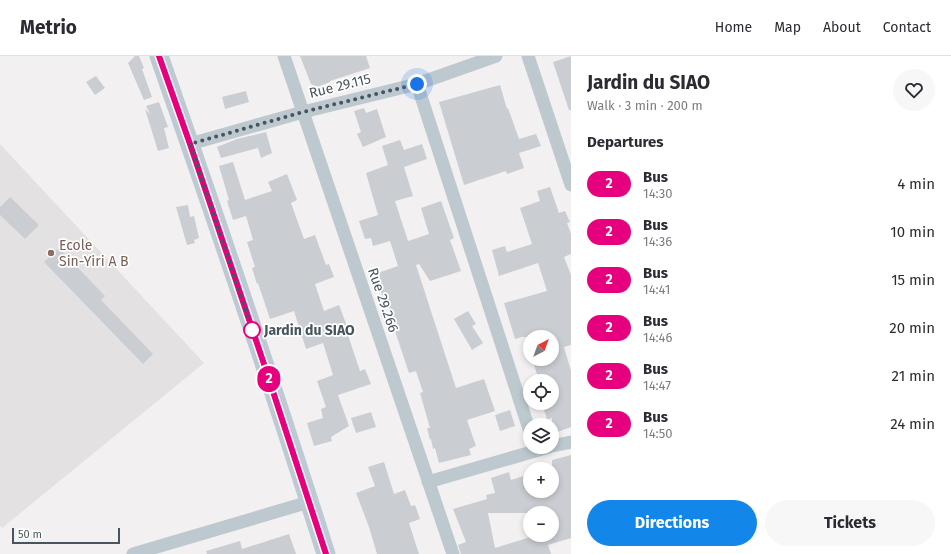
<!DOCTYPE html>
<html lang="en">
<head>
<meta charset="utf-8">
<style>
	body { margin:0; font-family:"Fira Sans",sans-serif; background:#f7f7f7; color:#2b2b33; height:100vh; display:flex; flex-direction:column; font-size:15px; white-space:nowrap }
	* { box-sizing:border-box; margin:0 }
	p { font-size:13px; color:#7c7c81 }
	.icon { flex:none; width:22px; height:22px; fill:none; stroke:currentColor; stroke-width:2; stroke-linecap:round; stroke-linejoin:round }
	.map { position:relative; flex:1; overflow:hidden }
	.details { display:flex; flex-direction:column; background:#fff; width:380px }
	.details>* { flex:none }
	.badge { padding:0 8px; border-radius:13px; font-size:14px; line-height:26px }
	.needle { width:26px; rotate:41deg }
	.controls { position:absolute; left:523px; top:274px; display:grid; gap:8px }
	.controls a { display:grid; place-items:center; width:36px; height:36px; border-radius:50%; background:#fff; box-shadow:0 2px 6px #0003; font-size:20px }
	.scale { position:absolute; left:12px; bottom:10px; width:108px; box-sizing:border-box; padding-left:4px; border:2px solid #47555e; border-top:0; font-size:11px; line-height:14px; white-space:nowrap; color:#47555e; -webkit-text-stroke:3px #fff; paint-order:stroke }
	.you { position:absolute; width:20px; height:20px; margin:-10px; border:3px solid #fff; border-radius:50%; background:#1a73e8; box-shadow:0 0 0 6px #1a73e833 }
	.map>.badge { position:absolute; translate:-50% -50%; box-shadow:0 0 0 2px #fff }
	h2 { padding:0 16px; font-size:15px; line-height:36px }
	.round { display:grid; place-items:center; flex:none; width:42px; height:42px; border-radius:21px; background:#f7f7f7 }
	.summary { display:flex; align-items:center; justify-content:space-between; height:68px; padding:0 16px }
	h1 { font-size:19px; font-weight:700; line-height:30px }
	.cta { display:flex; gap:8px; margin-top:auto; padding:8px 16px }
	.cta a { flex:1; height:46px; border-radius:24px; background:#1386e9; color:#fff; font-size:16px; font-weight:700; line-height:46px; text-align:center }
	.cta a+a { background:#f7f7f7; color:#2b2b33 }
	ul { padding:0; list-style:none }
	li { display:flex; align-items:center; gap:12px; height:48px; padding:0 16px }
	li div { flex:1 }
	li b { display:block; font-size:15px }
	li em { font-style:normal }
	li .badge { min-width:44px; font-weight:700; text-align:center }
	header { display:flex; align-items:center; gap:24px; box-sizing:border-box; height:56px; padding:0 20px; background:#fff; border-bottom:1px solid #e1e1e2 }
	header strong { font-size:19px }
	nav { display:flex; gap:22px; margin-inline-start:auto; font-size:14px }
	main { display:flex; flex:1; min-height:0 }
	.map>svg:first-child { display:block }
	.education { fill:#e3e1e2 }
	.building { fill:#caced2; fill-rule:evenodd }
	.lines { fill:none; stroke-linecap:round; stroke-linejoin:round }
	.street { stroke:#bdc9cf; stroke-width:13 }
	.secondary { stroke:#bdcad4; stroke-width:19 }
	.line-casing { stroke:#fff; stroke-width:9 }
	.line { stroke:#e6007e; stroke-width:6 }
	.walk { stroke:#47555e; stroke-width:4; stroke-dasharray:0 7.2 }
	.education-dot { fill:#8d6e63; stroke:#fff; stroke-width:1.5 }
	.stop-dot { fill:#fff; stroke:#e6007e; stroke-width:2 }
	.labels { text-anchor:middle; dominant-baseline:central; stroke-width:3.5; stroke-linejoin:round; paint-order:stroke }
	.street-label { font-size:14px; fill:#47555e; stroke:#fff }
	.education-label { font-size:14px; fill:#785e54; stroke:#fff; text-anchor:start }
	.stop-label { font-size:14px; font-weight:bold; fill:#47555e; stroke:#fff; text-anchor:start }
</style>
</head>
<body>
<header>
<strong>Metrio</strong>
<nav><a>Home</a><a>Map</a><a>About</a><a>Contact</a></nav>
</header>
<main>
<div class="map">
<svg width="571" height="498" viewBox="0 0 571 498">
	<rect width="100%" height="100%" fill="#f2f0f0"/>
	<path class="education" d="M0,88l204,219 -202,165 -2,-2z"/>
	<path class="building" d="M135,0h4l5,12 -2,1 10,28 -8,3 -16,-37z
		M300,0h66l4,12 -40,13v1l-13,5 -6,-3z
		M571,0v54h-2l-16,-48z
		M96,20l9,12 -10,7 -9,-13z
		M500,29l7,24 1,-1 11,31 17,-5 5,12 -22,7 5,15 -17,6 -1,-3 -42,14 -25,-83z
		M246,35l3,11 -24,7 -3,-12z
		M159,46l9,25 -4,1 5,20 -11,3 -13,-42 5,5 -4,-8z
		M364,52l2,5 11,-4 9,28 -23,10 -6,-13 4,-2 -7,-21z
		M266,76l6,21 -11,5 -3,-10 -37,10 -4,-11 20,-8z
		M400,84l4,10 18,-6 5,15 -23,8 9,29 -18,5 13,40 21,-7 -8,-26 20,-7 13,37 -4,2 11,31 -31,10 -11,-17 -3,1 40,123 28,-9 11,32 -28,9 9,26 -7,3 2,6 -32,8 -4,-15 -2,1 -2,-10 -1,1 -3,-12h3l-10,-35 3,-1 -7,-21 -7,2 -15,-45 -7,-28 -3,1 -9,-27 23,-8 -8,-25 -17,5 -2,-8 -6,1 -6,-18 19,-6 -12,-42 22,-8 -6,-19z
		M233,106l12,38 27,-9 -4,-9 19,-8 10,26 -6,3 13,36 11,-4 11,30 3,-1 5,13 -19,7 9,27 15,-6 8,21h-2l15,45 5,-2 6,15 -33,11 11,31 -18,11 1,4 -18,5 -7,-23 16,-5 -2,-9 5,-2 -9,-26 16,-6 -10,-32 -17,6 -12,-38 -24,8 -12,-36 -1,1 -5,-16 3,-1 -8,-25 6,-2 -7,-24 -13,4 -6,-19 2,-1 -10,-34z
		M550,131l9,26 6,-2 5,11 -3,1 4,11v20l-7,3 7,18v70l-7,2 7,24v56l-19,7v-16l-5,1 -4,-12 12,-4 -3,-11v-11h-13l-6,-20 8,-2h11v-22h-30l-7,2 -11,-36 43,-12 -9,-28 -39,13 -7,-26 13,-4 2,6 25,-8 -12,-36 20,-7 -3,-10z
		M10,141l29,28 -14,14 -25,-24v-8z
		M188,149l2,12 4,-1 5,22 -5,2 1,3 -8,2 -11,-38z
		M59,192l46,48 -4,4 52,54 -10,10 -99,-102z
		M468,255l8,13 -4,2 11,17 -11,7 -18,-31z
		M510,354l5,16 -15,5 -5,-16z
		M371,356l5,15 -20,6 -5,-15z
		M571,399v83l-23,7 3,9h-90l-3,-9 8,-3 -13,-33 34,-10 -1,-4 9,-2 -4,-15 18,-6 2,8 19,-6v17h22v-31zM488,457h64v22h-15l-42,13z
		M384,406l10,32 11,-4 6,16 4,-1 5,14 -11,4 10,31h-42l-8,-27 -13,-34 19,-7 -7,-19z
		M289,478l7,20h-89l-1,-3 34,-10 2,8z"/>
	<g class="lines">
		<path class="street" d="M284,0l169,498
			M528,0l43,129
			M417,28l113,348
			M190,88l113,-32 114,-28 79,-28
			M552,390l19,-4
			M428,426l121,-35
			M133,498l176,-52"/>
		<path class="secondary" d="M159,0c58,165 114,331 167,498"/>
	</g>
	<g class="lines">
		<defs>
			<path id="line" d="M159,0l31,88 75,223 61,187"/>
		</defs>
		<use href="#line" class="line-casing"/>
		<use href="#line" class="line"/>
		<path class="walk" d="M252,274l-62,-186 113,-32 114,-28"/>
	</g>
	<circle class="education-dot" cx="51" cy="197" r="4"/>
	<circle class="stop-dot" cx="252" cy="274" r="8"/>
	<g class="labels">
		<g class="street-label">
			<text transform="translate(340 30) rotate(-14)">Rue 29.115</text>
			<text transform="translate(383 244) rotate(71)">Rue 29.266</text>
		</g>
		<g class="education-label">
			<text x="59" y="189">Ecole<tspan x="59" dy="16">Sin-Yiri A B</tspan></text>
		</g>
		<g class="stop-label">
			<text x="264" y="274">Jardin du SIAO</text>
		</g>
	</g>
</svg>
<div class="controls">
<a><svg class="needle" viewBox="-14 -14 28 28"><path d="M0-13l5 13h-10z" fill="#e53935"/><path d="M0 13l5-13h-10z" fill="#7c7c81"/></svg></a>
<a><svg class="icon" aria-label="locate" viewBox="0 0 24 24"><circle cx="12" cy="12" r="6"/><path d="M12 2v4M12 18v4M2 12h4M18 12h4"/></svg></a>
<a><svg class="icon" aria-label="layers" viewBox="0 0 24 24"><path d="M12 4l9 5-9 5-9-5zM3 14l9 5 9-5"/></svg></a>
<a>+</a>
<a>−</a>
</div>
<div class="scale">50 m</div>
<div class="you" style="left:417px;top:28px"></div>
<b class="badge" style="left:269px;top:323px;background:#e6007e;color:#fff">2</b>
</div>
<section class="details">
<div class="summary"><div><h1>Jardin du SIAO</h1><p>Walk · 3 min · 200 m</p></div><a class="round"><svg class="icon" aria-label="heart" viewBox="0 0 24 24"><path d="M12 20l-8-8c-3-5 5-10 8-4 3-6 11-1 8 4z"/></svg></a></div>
<h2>Departures</h2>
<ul>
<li><span class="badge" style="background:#e6007e;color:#fff">2</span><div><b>Bus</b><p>14:30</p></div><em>4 min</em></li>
<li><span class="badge" style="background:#e6007e;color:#fff">2</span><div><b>Bus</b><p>14:36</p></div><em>10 min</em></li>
<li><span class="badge" style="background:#e6007e;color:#fff">2</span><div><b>Bus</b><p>14:41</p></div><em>15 min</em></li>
<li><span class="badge" style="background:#e6007e;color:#fff">2</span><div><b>Bus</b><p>14:46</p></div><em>20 min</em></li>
<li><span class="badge" style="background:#e6007e;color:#fff">2</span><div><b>Bus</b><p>14:47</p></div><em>21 min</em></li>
<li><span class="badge" style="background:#e6007e;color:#fff">2</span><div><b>Bus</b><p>14:50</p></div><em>24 min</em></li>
</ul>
<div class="cta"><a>Directions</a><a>Tickets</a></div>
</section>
</main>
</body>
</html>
